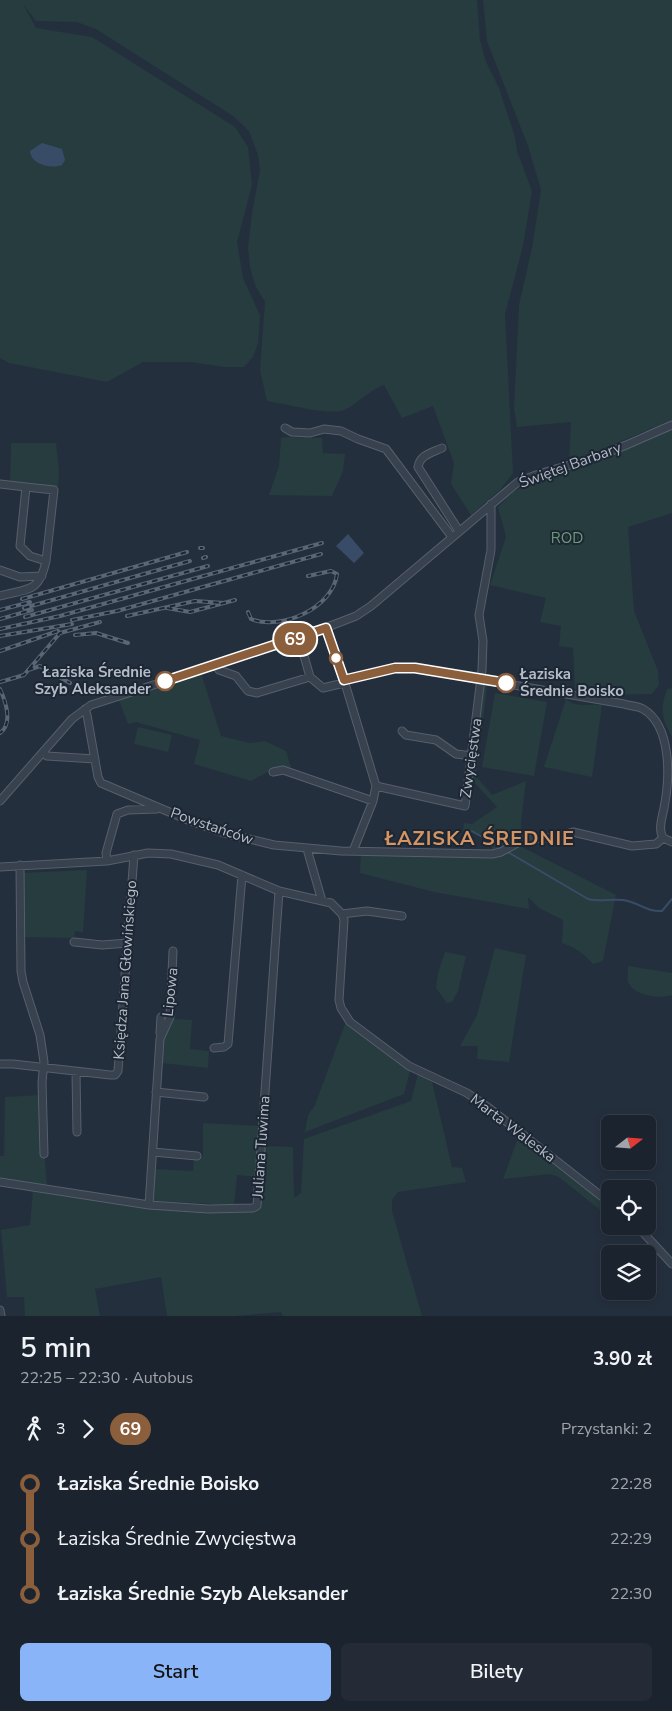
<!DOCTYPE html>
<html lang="pl">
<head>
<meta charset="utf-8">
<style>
	body { margin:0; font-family:"Nunito Sans",sans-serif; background:#242b36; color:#f1f3f6; height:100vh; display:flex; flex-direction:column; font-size:19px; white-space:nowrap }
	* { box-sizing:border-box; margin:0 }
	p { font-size:16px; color:#a0a4aa }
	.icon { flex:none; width:28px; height:28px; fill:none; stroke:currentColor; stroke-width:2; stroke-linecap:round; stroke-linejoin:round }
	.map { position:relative; height:1316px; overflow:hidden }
	.drawer { display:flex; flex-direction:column; background:#1b232e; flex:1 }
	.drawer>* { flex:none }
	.badge { padding:0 10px; border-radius:16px; font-size:18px; line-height:32px }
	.needle { width:32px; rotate:73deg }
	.tools { position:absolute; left:601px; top:1115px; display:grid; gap:10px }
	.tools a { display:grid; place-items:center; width:55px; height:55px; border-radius:8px; background:#1b232e; box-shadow:0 2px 8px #0003,0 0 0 1px #39404a; font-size:25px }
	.map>.badge { position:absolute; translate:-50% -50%; box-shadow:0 0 0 2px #fff }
	.legs { display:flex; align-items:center; gap:8px; height:55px; padding:0 20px; font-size:16px }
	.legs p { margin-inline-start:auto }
	.headline { display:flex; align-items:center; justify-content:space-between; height:85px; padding:0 20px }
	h1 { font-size:28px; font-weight:600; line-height:38px }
	.primary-button { display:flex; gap:10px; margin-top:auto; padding:10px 20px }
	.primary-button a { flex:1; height:58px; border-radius:8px; background:#8ab4f8; color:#111; font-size:20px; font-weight:600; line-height:58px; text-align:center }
	.primary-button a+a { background:#242b36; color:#f1f3f6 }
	ul { padding:0 20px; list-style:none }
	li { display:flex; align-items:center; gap:18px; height:55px; font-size:19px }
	li i { display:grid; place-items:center; width:8px; height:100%; margin:0 6px; background:currentColor }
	li i::after { content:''; width:12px; height:12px; margin:-6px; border:4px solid; border-radius:50%; background:#1b232e }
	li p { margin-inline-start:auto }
	li:first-child i { background:linear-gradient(#0000 50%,currentColor 0) }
	li:last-child i { background:linear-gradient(currentColor 50%,#0000 0) }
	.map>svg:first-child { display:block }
	.green { fill:#263c3f }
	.water { fill:#394c67 }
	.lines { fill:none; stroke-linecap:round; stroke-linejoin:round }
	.stream { stroke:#394c67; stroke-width:2 }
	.minor-casing { stroke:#565f6c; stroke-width:9 }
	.minor { stroke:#38414e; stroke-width:7 }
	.rail-casing { stroke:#5a6575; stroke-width:4 }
	.rail { stroke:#1d2633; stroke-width:2; stroke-dasharray:5.5; stroke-linecap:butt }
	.line-1-casing { stroke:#fff; stroke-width:11 }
	.line-1 { stroke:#8b5e3c; stroke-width:8 }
	.stop-1-dot { fill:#fff; stroke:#8b5e3c; stroke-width:2.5 }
	.labels { text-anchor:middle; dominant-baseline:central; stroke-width:4; stroke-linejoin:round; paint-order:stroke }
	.street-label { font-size:15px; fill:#b4bcc9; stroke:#1d2633 }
	.park-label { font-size:15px; fill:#6b9a76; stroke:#1d2633 }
	.stop-label { font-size:15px; font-weight:bold; fill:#b4bcc9; stroke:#1d2633; text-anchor:end }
	.district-label { font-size:20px; font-weight:bold; letter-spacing:1px; fill:#d59563; stroke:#1d2633 }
</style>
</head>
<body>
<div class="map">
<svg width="672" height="1316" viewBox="0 0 672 1316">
	<rect width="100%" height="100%" fill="#242f3e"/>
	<path class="green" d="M0,0h477l3,40 6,22 13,26 16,49 2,14 15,40 -9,55 -18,68 8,159 -13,17 -29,25 -20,-31 3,-21 -21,-57 -31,12 -18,-33c-14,4 -32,24 -43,26 -19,3 -55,-7 -74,-10l-7,-31 5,-68 -10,-17 -5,-18 -2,-19 4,-35 8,-43 -2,-15 -9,-24 -16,-15 -137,-87 -19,-7 -41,-1 -13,-17 13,24 56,9 143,90 13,20 4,38 -15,57 6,36 17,37 -2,28 -5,14 -9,10h-20l-33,-5h-48l-36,20 -98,-19 -9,-5z
		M483,0h189v420l-103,43 2,-41 -54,5 -3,-18 5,-104 13,-57 9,-58 -13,-44 -41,-105z
		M672,430v83l-44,14 6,84 24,60 1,14 -7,9 -54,1 -23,-6 -2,-41 -14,-2 2,-20 -21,-4 6,-24 -56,-13 16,-48 -8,-30 15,-15 24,-12 51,-14 28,-14z
		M286,437l36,1 1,15 22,1 -2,17 -11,25 -63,-1 10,-29 2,-28z
		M11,443h45l3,27 -1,19 -48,-6z
		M201,673l20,63 29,7 15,-2 21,10 6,19c-17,-6 -27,4 -41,11l-57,-17 6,-24 -64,-18 -8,2 -9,-24z
		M484,686h3l-11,90 16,19 34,-14 -5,41v15l-23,13 -6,2v-9c-9,-5 -19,-10 -29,-12l1,-8 8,1 25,-17 -26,-28z
		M672,688v49c-11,-20 -12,-27 -5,-48z
		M495,693l52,9 -13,74 -52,-9z
		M566,699c10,9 23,5 36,6l-10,72 -48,-10z
		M138,727l34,8 -4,17 -34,-8z
		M518,845l98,50 -13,66 -10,3c-9,-10 -18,-17 -31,-21l1,-23 -24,-12 -11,-11 1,12 -95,-17 -74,-19 1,-20 85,4 58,-1z
		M87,870l-4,62 -8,-1 -1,7 -52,-1v-64z
		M495,948l31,7 -17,107 -32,-3 1,-13h-18l17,-31z
		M445,952l21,4 -8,35 -6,11 -5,1 -11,-15 2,-15z
		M628,966l44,7v22c-13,4 -38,1 -44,-13 -1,-5 0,-11 0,-16z
		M173,1019l19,1 -2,29 19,2 -1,17 -46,-5 1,-36z
		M345,1024l65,47 -6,23 -99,38 3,-17 7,-10z
		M418,1074l14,8 20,85 10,1 4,14 -68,10 -6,8v11l30,105h-139l-2,-4 -46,4h-68l-6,-39 -66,12 5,27h-75l-1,-19h-17l-6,-67 29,-5 3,-35 117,17 106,3 7,-64 30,1 1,51 7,-5 3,-54 107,-38z
		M40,1095l7,92 -47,-8v-23h4l1,-59z
		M203,1123l58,3 -3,51 -21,-2 -3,30 -82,-4 3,-32 38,2 1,-13 9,-1z
		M518,1138l92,70v10l-51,-41 -9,-3 -47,5z"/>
	<path class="water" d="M42,143l20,6 3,11 -3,5c-10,4 -31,0 -32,-14z
		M348,534l16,19 -10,10 -18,-17z"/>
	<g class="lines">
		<path class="stream" d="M472,831l30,17
			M506,851l82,48c13,4 27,-2 40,2 12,3 20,11 34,10l10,-12"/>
		<defs>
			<path id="minor" d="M285,428l7,4 18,1 14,-4 17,2 17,8 28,10 66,88
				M442,448c-11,5 -22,7 -24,19l41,64
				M0,484l26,3 -6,59 10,10 16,5c-7,32 -17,27 -46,35
				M26,487l28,3 -8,71
				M0,570l20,7 22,-1
				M327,628l17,52 32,106 -3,15 -20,50
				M299,638l11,39 13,11 21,-5
				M215,664l4,6 17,6 12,15 9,2 53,-16
				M344,680l51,-12h20l209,36c6,2 14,2 19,5 29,17 27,69 21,99 -2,10 -6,21 -1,30
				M85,709l2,6 11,62 3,6 87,37 36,13 50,12 67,6 151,3 9,-2 22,-12 32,-3 18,-5 59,14 24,-2 7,-6
				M402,731l4,4 30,5 20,14 17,2
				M43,752l4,4 48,3
				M273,772l10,-2 90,31
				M376,786l89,20 17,-136 1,-29 -4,-26 12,-65v-46
				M0,801l72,-82 19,-14 22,-7 186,-60 57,-22 15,-10 147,-124c24,-11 50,-15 75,-24 27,-9 53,-22 79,-33
				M663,838l9,4
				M307,849l15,52
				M107,861l-1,-8 11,-39 11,-4 29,-1
				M20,865l1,106 2,11 17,53 4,27 -2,20 2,72
				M0,867l107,-6 41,-8 23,1 47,11 61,26 52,12 11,11 2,6 -5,80 2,8 9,14 59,44 58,27 22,15 121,95
				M342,914l25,-3 35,5
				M74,942l28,3 26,-2
				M160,1033l1,-16
				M214,1048l10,-1 4,-3 14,-169
				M0,1064h13l97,11h5l3,-4 16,-216
				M76,1072l1,60
				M156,1092l48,5
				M153,1152l44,4
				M0,1182l149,23 59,4 45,-1 4,-2 22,-315
				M149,1205l11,-166 10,-22 3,-66
				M637,1226l35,38
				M0,1310l1,6"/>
		</defs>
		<use href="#minor" class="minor-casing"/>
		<use href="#minor" class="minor"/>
		<defs>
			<path id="rail" d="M200,548h3
				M203,558l3,-1
				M22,599l165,-47
				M24,608l166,-47
				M167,608l23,4 45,-12
				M0,610l30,-8
				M248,612l3,7c30,12 82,-11 86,-45l-6,-3 -23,5
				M127,616l68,-15 29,2
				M25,617l183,-51
				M0,619l32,-9
				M72,620l45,-9 204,-57
				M0,629l60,-13 262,-73
				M75,635l21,-2 32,10
				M0,636l72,-12
				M0,651l58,-20
				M28,670l12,-4 30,17
				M0,682l24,-7 36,-42 40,-11
				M0,689c6,13 13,35 0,44"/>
		</defs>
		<use href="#rail" class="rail-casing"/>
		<use href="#rail" class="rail"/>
	</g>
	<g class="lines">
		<defs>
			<path id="line-1" d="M165,681l161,-53 18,52 51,-12h20l91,15"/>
		</defs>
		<use href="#line-1" class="line-1-casing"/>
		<use href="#line-1" class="line-1"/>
	</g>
	<g class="stop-1-dot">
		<circle cx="336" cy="658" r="6"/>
		<circle cx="165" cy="681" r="9"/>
		<circle cx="506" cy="683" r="9"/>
	</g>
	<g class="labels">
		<g class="street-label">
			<text transform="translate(570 465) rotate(-20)">Świętej Barbary</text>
			<text transform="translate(471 758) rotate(-82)">Zwycięstwa</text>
			<text transform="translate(212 826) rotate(19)">Powstańców</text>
			<text transform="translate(125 970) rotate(-86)">Księdza Jana Głowińskiego</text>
			<text transform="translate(170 992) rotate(-84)">Lipowa</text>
			<text transform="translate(513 1128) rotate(37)">Marta Waleska</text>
			<text transform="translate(261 1147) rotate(-86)">Juliana Tuwima</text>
		</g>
		<g class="park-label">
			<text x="567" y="538">ROD</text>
		</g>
		<g class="stop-label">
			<text x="151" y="672">Łaziska Średnie<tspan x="151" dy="17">Szyb Aleksander</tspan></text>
			<text x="520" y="674" text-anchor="start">Łaziska<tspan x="520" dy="17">Średnie Boisko</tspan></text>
		</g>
		<g class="district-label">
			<text x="480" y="838">ŁAZISKA ŚREDNIE</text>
		</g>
	</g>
</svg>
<div class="tools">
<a><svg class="needle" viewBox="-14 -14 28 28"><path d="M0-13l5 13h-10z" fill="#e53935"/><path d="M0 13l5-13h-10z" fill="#a0a4aa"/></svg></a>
<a><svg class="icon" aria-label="locate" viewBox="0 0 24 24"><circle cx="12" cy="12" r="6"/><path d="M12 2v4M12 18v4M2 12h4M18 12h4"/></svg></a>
<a><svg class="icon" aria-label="layers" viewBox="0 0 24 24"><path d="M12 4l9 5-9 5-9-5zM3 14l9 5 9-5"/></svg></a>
</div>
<b class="badge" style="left:295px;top:639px;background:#8b5e3c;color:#fff">69</b>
</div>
<section class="drawer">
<div class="headline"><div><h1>5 min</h1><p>22:25 – 22:30 · Autobus</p></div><b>3.90 zł</b></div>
<div class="legs"><svg class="icon" aria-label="walk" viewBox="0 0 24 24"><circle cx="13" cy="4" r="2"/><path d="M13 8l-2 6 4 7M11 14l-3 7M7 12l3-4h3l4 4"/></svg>3<svg class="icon" aria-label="forward" viewBox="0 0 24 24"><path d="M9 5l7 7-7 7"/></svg><b class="badge" style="background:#8b5e3c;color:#fff">69</b><p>Przystanki: 2</p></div>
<ul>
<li><i style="color:#8b5e3c"></i><b>Łaziska Średnie Boisko</b><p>22:28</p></li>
<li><i style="color:#8b5e3c"></i><span>Łaziska Średnie Zwycięstwa</span><p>22:29</p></li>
<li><i style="color:#8b5e3c"></i><b>Łaziska Średnie Szyb Aleksander</b><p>22:30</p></li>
</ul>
<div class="primary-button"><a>Start</a><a>Bilety</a></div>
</section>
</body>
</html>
